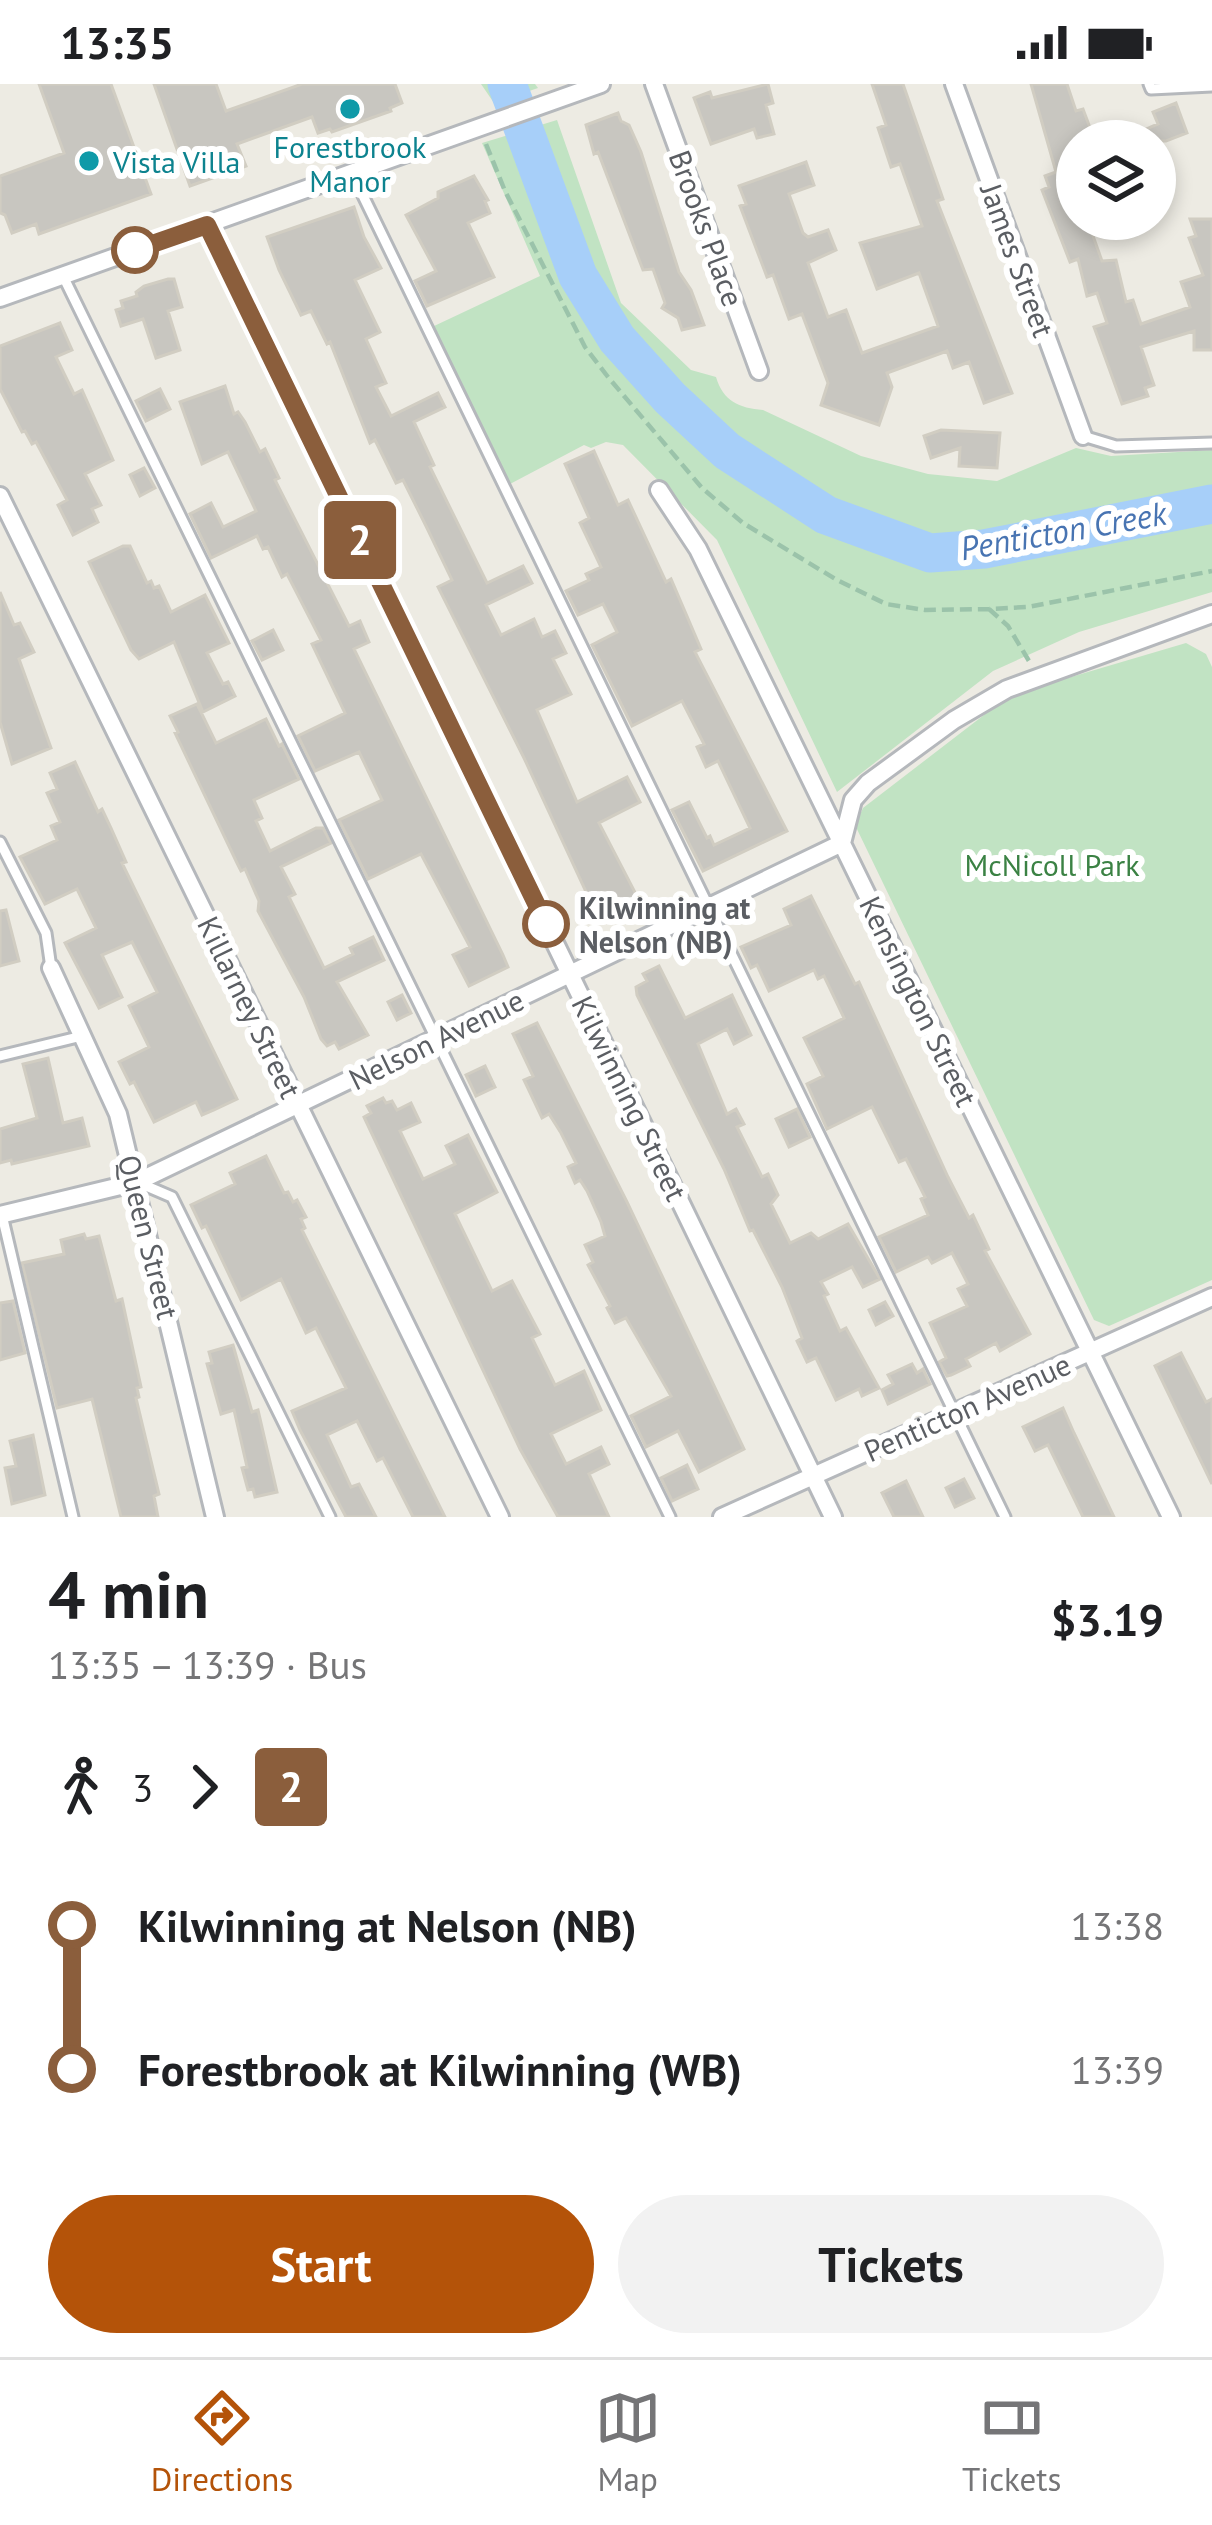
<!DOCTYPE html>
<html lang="en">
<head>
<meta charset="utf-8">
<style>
	body { margin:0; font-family:"PT Sans",sans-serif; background:#f2f2f2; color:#202124; height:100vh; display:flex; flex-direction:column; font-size:45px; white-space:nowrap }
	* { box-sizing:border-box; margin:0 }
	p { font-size:39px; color:#757577 }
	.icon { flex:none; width:66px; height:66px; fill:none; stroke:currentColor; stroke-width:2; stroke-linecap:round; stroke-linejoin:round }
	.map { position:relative; height:1433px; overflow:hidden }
	.side { display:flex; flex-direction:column; background:#fff; flex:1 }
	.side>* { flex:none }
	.badge { padding:0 24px; border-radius:9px; font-size:42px; line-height:78px }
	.controls { position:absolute; left:1056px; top:36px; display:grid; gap:24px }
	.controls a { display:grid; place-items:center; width:120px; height:120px; border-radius:50%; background:#fff; box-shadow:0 6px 18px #0003; font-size:60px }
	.map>.badge { position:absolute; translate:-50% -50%; box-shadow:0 0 0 6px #fff }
	.legs { display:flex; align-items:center; gap:18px; height:132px; padding:0 48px; font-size:39px }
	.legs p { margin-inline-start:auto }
	.summary { display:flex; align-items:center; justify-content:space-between; height:204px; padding:0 48px }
	h1 { font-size:66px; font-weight:800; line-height:90px }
	.action { display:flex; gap:24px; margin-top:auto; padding:24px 48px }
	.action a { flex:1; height:138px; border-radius:72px; background:#b45309; color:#fff; font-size:48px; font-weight:800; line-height:138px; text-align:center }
	.action a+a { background:#f2f2f2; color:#202124 }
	ul { padding:0 48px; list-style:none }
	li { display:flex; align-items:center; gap:42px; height:144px; font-size:45px }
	li i { display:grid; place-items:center; width:18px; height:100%; margin:0 15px; background:currentColor }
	li i::after { content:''; width:30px; height:30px; margin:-15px; border:9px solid; border-radius:50%; background:#fff }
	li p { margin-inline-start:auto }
	li:first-child i { background:linear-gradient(#0000 50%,currentColor 0) }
	li:last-child i { background:linear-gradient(currentColor 50%,#0000 0) }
	.status { display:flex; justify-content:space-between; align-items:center; height:84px; padding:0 60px; background:#fff; direction:ltr }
	.status svg { height:33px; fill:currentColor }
	.tabs { display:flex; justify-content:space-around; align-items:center; height:168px; border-top:3px solid #e0e0e0; background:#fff; font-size:33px; color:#757577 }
	.tabs a { display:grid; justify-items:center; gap:6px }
	.tabs .current { color:#b45309 }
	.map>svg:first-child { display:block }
	.green { fill:#c1e3c3 }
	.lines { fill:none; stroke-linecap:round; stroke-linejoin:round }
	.river { stroke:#a7cff9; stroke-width:39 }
	.building { fill:#c8c6c0; stroke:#d1cdc2; stroke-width:3 }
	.lane-casing { stroke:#b5b8bc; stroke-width:15 }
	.street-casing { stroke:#b5b8bc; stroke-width:22 }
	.path { stroke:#9bc3aa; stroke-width:4.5; stroke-dasharray:12 6; stroke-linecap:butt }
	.lane { stroke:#fff; stroke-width:9 }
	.street { stroke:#fff; stroke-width:16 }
	.line-1-casing { stroke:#fff; stroke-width:27 }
	.line-1 { stroke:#8b5e3c; stroke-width:18 }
	.culture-dot { fill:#0f9aa8; stroke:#fff; stroke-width:4.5 }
	.stop-1-dot { fill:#fff; stroke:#8b5e3c; stroke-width:6 }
	.labels { text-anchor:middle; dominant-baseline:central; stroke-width:12; stroke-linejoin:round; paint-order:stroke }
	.culture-label { font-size:30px; fill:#0d838f; stroke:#fff }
	.street-label { font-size:30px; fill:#5b5e63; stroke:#fff }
	.park-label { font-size:30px; fill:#3b8244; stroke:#fff }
	.stop-label { font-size:30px; font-weight:bold; fill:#5b5e63; stroke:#fff; text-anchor:start }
	.water-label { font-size:33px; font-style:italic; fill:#4874b2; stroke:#fff }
</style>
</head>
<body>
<div class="status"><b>13:35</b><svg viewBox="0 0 49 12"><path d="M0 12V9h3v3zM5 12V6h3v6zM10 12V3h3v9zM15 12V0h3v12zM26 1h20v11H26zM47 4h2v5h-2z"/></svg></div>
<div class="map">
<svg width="1212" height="1433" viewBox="0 0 1212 1433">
	<rect width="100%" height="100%" fill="#edebe3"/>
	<path class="green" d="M481,0h54l3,4 -44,15z
		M557,36l64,183 70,67 25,7c7,24 23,31 47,33l98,46 67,18 69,7 79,-33 35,8 101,-6v142l-133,40 -86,39 -156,121 -120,-252 -94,-95 -17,-3 -15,6 -7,-3 -74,39 -78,-157 108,-51 -58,-133z
		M1186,559l20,11 6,13v613l-103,46 -15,-6 -239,-495 8,-17 147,-113z"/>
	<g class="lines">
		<path class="river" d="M507,0l71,192 39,63 53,59 57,53 99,64 104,38 54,-4 228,-45"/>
	</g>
	<path class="building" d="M39,0h72l40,110 -112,40 -3,-10 -24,9 -7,-18 -5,-2v-37l64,-23z
		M154,0h62l10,27 76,-27h93l7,19 -12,5 1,3 -59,21 -2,-3 -12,4 -6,-16 -75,27 9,22 -56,20z
		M768,0l5,19 -7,2 8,29 -17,4 -3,-9 -43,15 -17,-46 16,-6 2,6z
		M872,0h31l40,115 -6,2 75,192 -28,10 -15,-41 -16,6 -6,-17 -60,22 5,14 -13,38 -58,-20 7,-22 -26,-69 -13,5 -16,-44 -6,2 -27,-71 6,-2 -7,-18 67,-24 8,23 -25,9 14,39 5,4 20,-7 8,20 -28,13 20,54 18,-7 16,43 76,-27 -19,-53 -42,16 -17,-46 62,-17 -22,-62 -9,3 -13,-39 8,-3z
		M1031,0h36l9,27 7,-2 12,32h-18v78h10l15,42 14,-1 10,42 7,-2 8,24 49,-17 -9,-25 22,-7 -14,-37 7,-2 -6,-17h22v131h-18v-19l-53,16 13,38 -9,3 3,8 -26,8 -28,-77 13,-4 -10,-30 -10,3 -9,-37 -8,3 -28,-72 7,-3 -4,-11 11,-4z
		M1176,19l11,30 -21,8h-47l39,-17 -5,-12z
		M618,29l3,8 8,4 12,27 38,120 12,18 13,35 -22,5 -4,-12 -16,-10 3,-5 -12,-34 -10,1 -45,-118 -4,2 -8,-29z
		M474,92l14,24 -3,1 5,12 -22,10 26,54 -67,29 -12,-25 21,-10 -30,-56 32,-17v-6z
		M354,123l10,30 17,31 -26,12 25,52 -14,7 20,44 -10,4 15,29 47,-23 7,14 -31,15 20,43 -4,2 57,116 36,-17 9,17 -46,22 15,30 33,-16 8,18 13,-6 11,22 -13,6 18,35 -34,16 40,92 50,-25 13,25 -41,21 41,79 -27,13 -3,-7 -11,6 -6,-7 -69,-149 -86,-171 14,-7 -26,-54 -23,-46 -7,3 -21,-43 -5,3 -40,-101 -3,2 -16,-33 -10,4 -22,-45 -12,-33z
		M168,195h6l8,28 -14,4 12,39 -24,8 -13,-39 -22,7 -5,-16 7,-2 -2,-7 16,-5 -1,-4 8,-6z
		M60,239l12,27 -16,7 18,37 8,-4 31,70 -28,14 16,31 -9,4 6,13 -25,13 -15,-30 9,-5 -31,-58 -4,2 -7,-13 -3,1 -22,-43v-43z
		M225,302l9,28 4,-2 7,10 15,30 5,-3 14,29 -4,2 74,146 11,-5 9,21 -15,7 149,306 5,12 -39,19 -16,-31 17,-8 -49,-93 -53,25 -29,-59 43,-20 -23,-48 -44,19 -17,-35 47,-23 -33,-69 9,-4 -34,-66 -5,3 -14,-30 -5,2 -6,-13 -46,22 -21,-44 21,-11 12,24 33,-16 -28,-59 -26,12 -22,-62z
		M160,305l10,20 -24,12 -10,-20z
		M941,346l59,3 -3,35 -38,-2 1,-18 -29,10 -7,-22z
		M594,367l24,54 10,-5 38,82 5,-3 30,70 -6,3 92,179 -84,40 -31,-61 17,-8 18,36 3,-2 4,9 36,-17 -32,-67 -12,6 -9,-20 7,-3 -22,-43 -50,25 -40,-81 25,-13 -14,-28 -25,11 -12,-24 23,-11 -3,-6 15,-7 -21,-44 9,-5 -24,-54z
		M144,384l11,20 -15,8 -10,-21z
		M123,462h7l17,37 4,-2 3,7 5,-2 12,26 34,-17 24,48 -22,10 16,31 5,-2 7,14 -32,16 -29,-70 -35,17 -8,-9 -42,-88z
		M0,508l14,33 6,-2 14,29 -15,7 32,89 -39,16 -12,-42z
		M273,546l10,20 -21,10 -10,-19z
		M197,620l19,39 50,-24 13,27 3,-2 17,35 -45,21 8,18 -6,3 14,30 46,-23h7l8,15 -50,24 14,27 -6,3 35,71 29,-14 -3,-6 23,-11 11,23 -47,22 31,53 -29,14 -4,-7 -8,4 -6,-7 -17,-42 -46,-86 1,-10 -14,-32 -4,2 -4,-8 -62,-130 3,-1 -8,-16z
		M75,678l23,50 4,-3 9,19 15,34 -4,1 115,236 -23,11 -12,5 -6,-13 -42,20 -20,-40 -4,2 -11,-22 30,-15 -20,-41 28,-14 -25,-50 -30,13 20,42 -23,11 -34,-65 31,-15 -19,-39 -32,15 -25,-47 37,-17 -6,-14 9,-4 -13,-29 10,-4 -7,-16z
		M811,812l44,88 4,-2 89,195 21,41 4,-3 16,34 -4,2 45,83 -30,17 -4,-8 -30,16 4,7 -19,9 -4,1 -8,-14 7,-4 -16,-35 37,-17 -9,-17 10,-5 -16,-31 -20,10 -4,-6 -32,15 -17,-35 49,-22 -7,-16 4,-2 -19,-38 -7,3 -27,-55 -45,22 -20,-45 16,-8 -19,-38 40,-20 -20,-42 -6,3 -4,-9 -45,21 -12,-26 -6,3 -10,-21 50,-22 -7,-16z
		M6,826l13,51 -19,5v-55z
		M659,882l26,52 47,-23 19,40 -17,9 -7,-15 -29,15 29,70 9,-5 8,15 -7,3 25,50 6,-3 10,21 -7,9 19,39 21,-10 7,6 30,-15 32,55 -17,8 -11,-20 -31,15 7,12 -4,2 16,35 6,-3 33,60 -17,8 -3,-7 -23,11 -20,-42 -9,4 -10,-21 5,-3 -20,-51 -29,-57 -3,1 -26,-62 -87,-174 -1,-8 11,-6 -4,-7z
		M402,911l9,18 -14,7 -9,-18z
		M537,939l90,179 117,247 -45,23 -21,-41 -32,16 -15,-31 40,-20 -45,-78 -11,5 -8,-15 3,-2 -22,-41 5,-3 -8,-17 20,-9 -4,-14 -14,-31 -7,-11 -5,3 -7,-16 8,-4 -15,-30 -12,-19 -7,4 -18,-38 9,-4 -20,-42z
		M48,974l15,65 19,-5 7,28 -77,18 -1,-4 -11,3v-34l37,-11 -14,-54z
		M485,982l10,21 -19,9 -10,-21z
		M383,1014l3,5 6,-2 5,9 14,-7 9,19 -20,9 23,48 32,-15 -9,-18 22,-11 29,57 -42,22 37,77 20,-10 28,53 -8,4 23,47 29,-14 17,39 -50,24 15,30 35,-17 8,17 -20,10 20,43h-51l-38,-68 -156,-332 7,-4 -4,-7z
		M797,1025l13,28 -21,10 -13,-28z
		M266,1072l18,37 4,-1 5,10 4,-2 9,17 -5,2 4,9 -3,2 143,287h-32l-30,-59 -6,3 -20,-40 -30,14 24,52 8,-3 17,33h-30l-46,-87 -8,-19 54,-23 -30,-60 -10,5 -25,-54 -40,21 -35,-74 -4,2 -11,-23 44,-21 -5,-11z
		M84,1150l2,5 13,-3 17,65 6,-2 19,88 -4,1 2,9 -3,1 23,96 -5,2 4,21h-37l-29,-118 -35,9 -35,-145 42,-9 -3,-14z
		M13,1217l12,52 -25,7v-57z
		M885,1218l8,14 -17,9 -7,-15z
		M233,1261l19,67 6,-2 19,82 -22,5 -2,-8 -5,1 -6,-22 5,-1 -13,-57 -13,4 -14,-50 5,-1 -3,-11z
		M1181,1269l25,49 6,-3v85l-57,-118z
		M912,1280l5,9 6,-4 7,15 -42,20 -6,-14 11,-6 -5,-9z
		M1063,1324l11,25 40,84h-31l-35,-72 -13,6 -12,-24z
		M33,1351l12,60 -33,9 -7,-36 11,-2 -6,-25z
		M687,1381l11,24 -26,12 -11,-23z
		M964,1395l10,19 -19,9 -9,-19z
		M906,1397l17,36h-29l-12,-24z"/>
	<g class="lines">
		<defs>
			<path id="lane" d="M1149,0l2,5 61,-3
				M352,89l653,1344
				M63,192l607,1241
				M1083,352l33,10 96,-3
				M0,758l46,91 5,35
				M0,972l82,-20
				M137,1098l35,15 158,320
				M2,1131l71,302"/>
			<path id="street" d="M654,0l105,287
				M954,0l129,352
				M207,141l626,1292
				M0,214l601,-214
				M659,406l39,59 473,968
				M0,412l500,1021
				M51,884l67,146 97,403
				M0,1131l137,-33 705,-339 11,-43 15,-17 86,-63 53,-31 205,-75
				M722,1433l490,-220"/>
		</defs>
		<use href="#lane" class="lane-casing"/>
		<use href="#street" class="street-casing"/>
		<path class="path" d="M486,60l19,47 80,156 23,30 94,111 41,35 94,57 49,24 39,6 64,-1 39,-2 184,-36
			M989,525l19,17 21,35"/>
		<use href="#lane" class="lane"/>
		<use href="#street" class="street"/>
	</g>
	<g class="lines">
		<defs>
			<path id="line-1" d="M135,166l72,-25 339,699"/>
		</defs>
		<use href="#line-1" class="line-1-casing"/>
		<use href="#line-1" class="line-1"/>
	</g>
	<g class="culture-dot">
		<circle cx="350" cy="25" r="12"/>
		<circle cx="89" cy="77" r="12"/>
	</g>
	<g class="stop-1-dot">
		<circle cx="135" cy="166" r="21"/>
		<circle cx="546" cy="840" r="21"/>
	</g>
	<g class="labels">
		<g class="culture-label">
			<text x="350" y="62">Forestbrook<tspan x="350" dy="34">Manor</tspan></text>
			<text x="113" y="77" text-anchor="start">Vista Villa</text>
		</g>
		<g class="street-label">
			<text transform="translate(707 144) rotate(70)">Brooks Place</text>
			<text transform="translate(1018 176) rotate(70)">James Street</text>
			<text transform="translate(919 917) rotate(64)">Kensington Street</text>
			<text transform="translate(250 923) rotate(64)">Killarney Street</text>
			<text transform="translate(436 955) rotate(-26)">Nelson Avenue</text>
			<text transform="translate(630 1014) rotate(64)">Kilwinning Street</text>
			<text transform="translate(149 1153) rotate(76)">Queen Street</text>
			<text transform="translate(967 1323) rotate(-24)">Penticton Avenue</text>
		</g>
		<g class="park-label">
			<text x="1052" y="780">McNicoll Park</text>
		</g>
		<g class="stop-label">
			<text x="579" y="823">Kilwinning at<tspan x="579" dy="34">Nelson (NB)</tspan></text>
		</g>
		<g class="water-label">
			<text transform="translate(1063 446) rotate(-10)">Penticton Creek</text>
		</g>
	</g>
</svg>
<div class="controls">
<a><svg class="icon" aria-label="layers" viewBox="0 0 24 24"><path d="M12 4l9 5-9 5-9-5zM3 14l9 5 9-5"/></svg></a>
</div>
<b class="badge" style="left:360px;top:456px;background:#8b5e3c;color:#fff">2</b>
</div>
<section class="side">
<div class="summary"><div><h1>4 min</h1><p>13:35 – 13:39 · Bus</p></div><b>$3.19</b></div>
<div class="legs"><svg class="icon" aria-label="walk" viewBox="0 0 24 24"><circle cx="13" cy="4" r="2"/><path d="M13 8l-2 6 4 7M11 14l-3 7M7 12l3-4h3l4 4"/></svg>3<svg class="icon" aria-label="forward" viewBox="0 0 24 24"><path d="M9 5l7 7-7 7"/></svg><b class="badge" style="background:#8b5e3c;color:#fff">2</b></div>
<ul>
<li><i style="color:#8b5e3c"></i><b>Kilwinning at Nelson (NB)</b><p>13:38</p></li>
<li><i style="color:#8b5e3c"></i><b>Forestbrook at Kilwinning (WB)</b><p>13:39</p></li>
</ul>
<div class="action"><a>Start</a><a>Tickets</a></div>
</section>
<nav class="tabs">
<a class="current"><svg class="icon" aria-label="directions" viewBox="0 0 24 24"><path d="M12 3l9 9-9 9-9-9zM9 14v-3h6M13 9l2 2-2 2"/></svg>Directions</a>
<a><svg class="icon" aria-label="map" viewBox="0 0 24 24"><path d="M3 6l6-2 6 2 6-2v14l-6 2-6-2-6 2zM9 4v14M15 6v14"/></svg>Map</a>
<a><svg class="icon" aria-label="tickets" viewBox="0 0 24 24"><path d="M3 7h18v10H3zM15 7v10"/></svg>Tickets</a>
</nav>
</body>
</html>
